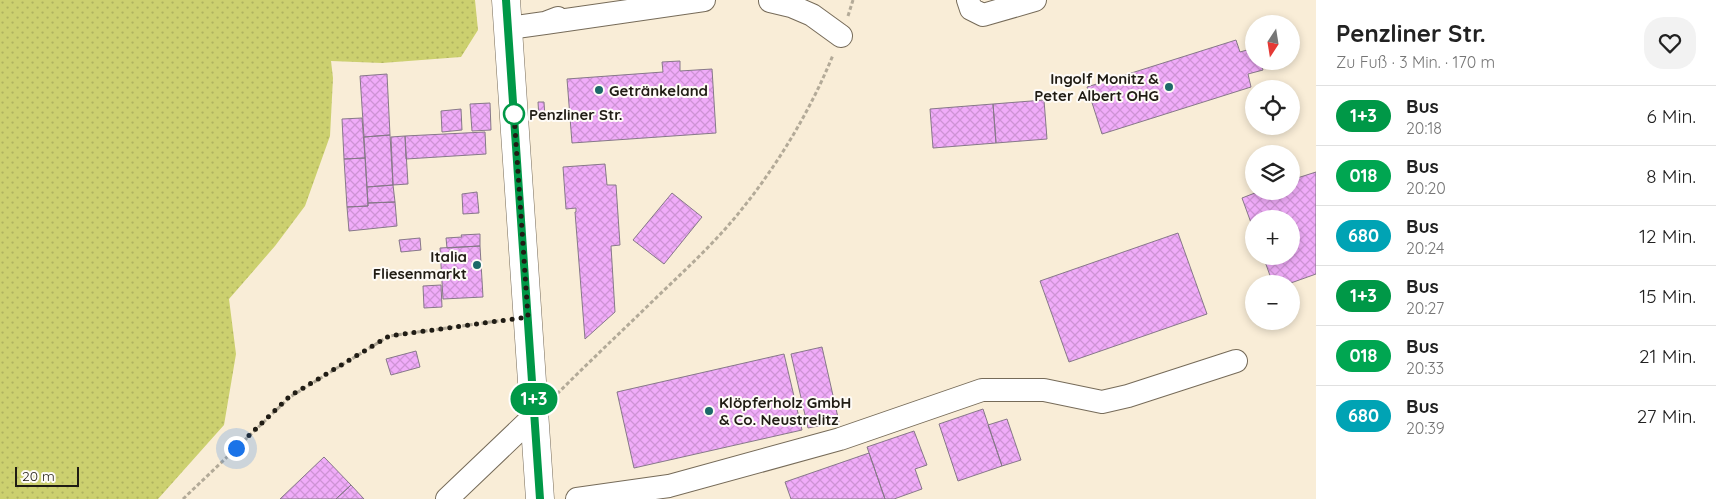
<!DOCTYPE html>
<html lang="de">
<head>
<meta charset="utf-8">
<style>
	body { margin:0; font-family:Quicksand,sans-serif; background:#f2f2f2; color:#222; height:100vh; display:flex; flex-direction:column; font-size:19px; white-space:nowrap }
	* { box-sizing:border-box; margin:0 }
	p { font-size:16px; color:#767676 }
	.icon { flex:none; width:28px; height:28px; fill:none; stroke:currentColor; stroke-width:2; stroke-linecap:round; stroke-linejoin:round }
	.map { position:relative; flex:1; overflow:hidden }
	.side { display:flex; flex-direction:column; background:#fff; width:400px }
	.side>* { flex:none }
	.badge { padding:0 10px; border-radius:16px; font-size:18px; line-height:32px }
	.needle { width:32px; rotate:192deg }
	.fabs { position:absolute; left:1245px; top:15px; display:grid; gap:10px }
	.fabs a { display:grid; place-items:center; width:55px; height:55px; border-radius:50%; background:#fff; box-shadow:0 2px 8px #0003; font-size:25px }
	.scale { position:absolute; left:15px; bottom:12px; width:64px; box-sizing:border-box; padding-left:5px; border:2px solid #201c14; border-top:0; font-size:14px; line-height:18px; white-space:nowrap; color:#201c14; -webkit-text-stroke:4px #fefbf7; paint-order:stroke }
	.you { position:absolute; width:25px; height:25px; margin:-12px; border:4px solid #fff; border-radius:50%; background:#1a73e8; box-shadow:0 0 0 8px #1a73e833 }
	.map>.badge { position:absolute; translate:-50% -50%; box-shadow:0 0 0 2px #fff }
	.round { display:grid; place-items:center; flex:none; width:52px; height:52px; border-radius:20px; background:#f2f2f2 }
	.summary { display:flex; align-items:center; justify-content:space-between; height:85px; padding:0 20px }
	h1 { font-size:24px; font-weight:700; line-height:38px }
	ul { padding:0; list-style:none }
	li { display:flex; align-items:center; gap:15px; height:60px; padding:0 20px; border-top:1px solid #e0e0e0 }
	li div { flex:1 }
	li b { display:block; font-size:19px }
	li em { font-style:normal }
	li .badge { min-width:55px; font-weight:700; text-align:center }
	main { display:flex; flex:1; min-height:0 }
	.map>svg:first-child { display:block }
	.grass { fill:url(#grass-dots) }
	.building { fill:url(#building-cross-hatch); stroke:#877889 }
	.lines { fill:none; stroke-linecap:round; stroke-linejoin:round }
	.minor-casing { stroke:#766b59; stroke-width:24 }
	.major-casing { stroke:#766b59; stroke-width:29 }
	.path { stroke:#b3aa98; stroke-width:3; stroke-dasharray:4 2.5; stroke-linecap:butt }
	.minor { stroke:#fff; stroke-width:22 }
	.major { stroke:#fff; stroke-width:28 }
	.line-casing { stroke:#fff; stroke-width:11 }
	.line { stroke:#009847; stroke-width:8 }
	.walk { stroke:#201c14; stroke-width:5; stroke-dasharray:0 9 }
	.poi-dot { fill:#1c6969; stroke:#fefbf7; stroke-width:2 }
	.stop-dot { fill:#fff; stroke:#009847; stroke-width:2.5 }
	.labels { text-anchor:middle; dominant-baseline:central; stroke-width:4; stroke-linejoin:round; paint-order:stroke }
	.poi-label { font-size:15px; font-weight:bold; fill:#201c14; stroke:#fefbf7; text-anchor:end }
	.stop-label { font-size:15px; font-weight:bold; fill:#201c14; stroke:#fefbf7; text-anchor:start }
</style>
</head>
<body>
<main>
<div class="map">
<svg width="1316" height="499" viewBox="0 0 1316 499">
	<defs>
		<pattern id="grass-dots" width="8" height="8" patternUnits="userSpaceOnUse" patternTransform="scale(1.25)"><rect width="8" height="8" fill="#ccd06f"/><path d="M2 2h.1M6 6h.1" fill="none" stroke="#afb25f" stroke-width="1.8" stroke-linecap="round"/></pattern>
		<pattern id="building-cross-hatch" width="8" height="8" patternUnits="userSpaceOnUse" patternTransform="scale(1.25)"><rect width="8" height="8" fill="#f0acf9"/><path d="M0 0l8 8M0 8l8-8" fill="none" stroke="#ce93d5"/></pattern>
	</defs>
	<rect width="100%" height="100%" fill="#f9edd7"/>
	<path class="grass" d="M0,0h475l3,30 -17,27 -79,6 -51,-2 2,17 -3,58 -25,70 -30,40 -46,53 7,55 -12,71 -66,74h-158z"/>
	<path class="building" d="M1236,40l4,12 14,-4v13h6l3,9 -15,4 3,13 -149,47 -15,-47z
		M680,61v10l32,-2 4,64 -144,10 -5,-64 96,-7 -1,-10z
		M387,74l3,61 -26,2 -4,-61z
		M1044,100l3,39 -51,4 -3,-39z
		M538,102h6l1,16h-6z
		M490,103l1,27 -19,1 -2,-27z
		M993,104l3,39 -63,5 -3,-39z
		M461,109l1,21 -20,2 -1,-21z
		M362,118l3,40 -21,1 -2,-40z
		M485,132l1,22 -80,5 -1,-23z
		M390,135l3,50 -26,2 -3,-50z
		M405,136l3,48 -15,1 -2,-48z
		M365,158l3,48 -21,1 -3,-48z
		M605,164l2,21h9l4,60 -9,1 4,66 -30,27 -10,-127h1v-4l-10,1 -3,-42z
		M1316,172v102l-28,10h-15l-10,-28h28v-37h-37v12l-12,-33 18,-7h31v-11z
		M393,185l2,17 -27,1 -1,-16z
		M477,192l2,21 -16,1 -1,-20z
		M672,193l30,24 -38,47 -31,-24z
		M395,202l2,24 -48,5 -2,-24 21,-1v-3z
		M1178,233l29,81 -138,48 -29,-81z
		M480,234v12l-33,2 -1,-10 16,-1 -1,-2z
		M420,238l1,12 -20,2 -2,-12z
		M480,246l3,51 -40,2 -3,-51z
		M441,285l1,22 -18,1 -1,-22z
		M822,347l17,75 -31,6 -17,-74z
		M416,351l4,16 -29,8 -5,-16z
		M784,354l18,76 -168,38 -17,-76z
		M983,409l19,57 -44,15 -19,-57z
		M1007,419l14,41 -19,6 -14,-41z
		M914,431l13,34 -12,4 7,20 -28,10h-9l-18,-52z
		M869,453l16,46h-94l-6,-17z
		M324,457l27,28 -15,14h-56z
		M351,485l13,14h-28z"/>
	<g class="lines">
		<defs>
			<path id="minor" d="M968,0l3,9 12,6 52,-15
				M770,1l21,5 21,9 29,21
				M545,23l159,-23
				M509,28l36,-5 13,-5
				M447,499l88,-84
				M577,499l92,-13 171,-47 142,-49h62l58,12 26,-6 108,-35"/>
			<path id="major" d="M506,0l34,499"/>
		</defs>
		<use href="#minor" class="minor-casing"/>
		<use href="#major" class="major-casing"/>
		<path class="path" d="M848,16l5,-16
			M557,394c33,-33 67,-65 101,-98 26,-25 52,-49 75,-76 41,-49 76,-106 100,-165
			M183,499l107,-102 99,-61 116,-16"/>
		<use href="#minor" class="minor"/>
		<use href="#major" class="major"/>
	</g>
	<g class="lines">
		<defs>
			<path id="line" d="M506,0l34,499"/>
		</defs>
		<use href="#line" class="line-casing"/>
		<use href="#line" class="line"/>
		<path class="walk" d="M236,448l54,-52 99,-60 139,-19 -14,-203"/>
	</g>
	<g class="poi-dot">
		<circle cx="1169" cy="87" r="5"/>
		<circle cx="599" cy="90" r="5"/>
		<circle cx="477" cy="265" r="5"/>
		<circle cx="709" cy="411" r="5"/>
	</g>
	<circle class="stop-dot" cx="514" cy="114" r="10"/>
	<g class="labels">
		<g class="poi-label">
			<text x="1159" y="78">Ingolf Monitz &amp;<tspan x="1159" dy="17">Peter Albert OHG</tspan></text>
			<text x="609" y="90" text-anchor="start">Getränkeland</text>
			<text x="467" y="256">Italia<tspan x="467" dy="17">Fliesenmarkt</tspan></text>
			<text x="719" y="402" text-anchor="start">Klöpferholz GmbH<tspan x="719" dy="17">&amp; Co. Neustrelitz</tspan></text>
		</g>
		<g class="stop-label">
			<text x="529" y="114">Penzliner Str.</text>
		</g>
	</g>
</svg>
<div class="fabs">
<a><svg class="needle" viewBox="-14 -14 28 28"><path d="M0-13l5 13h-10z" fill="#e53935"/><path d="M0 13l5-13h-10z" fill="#767676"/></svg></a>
<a><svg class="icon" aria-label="locate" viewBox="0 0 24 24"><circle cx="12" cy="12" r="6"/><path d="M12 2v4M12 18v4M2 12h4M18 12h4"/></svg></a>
<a><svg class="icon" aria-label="layers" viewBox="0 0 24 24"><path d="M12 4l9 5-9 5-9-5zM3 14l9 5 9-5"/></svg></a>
<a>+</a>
<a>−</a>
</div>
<div class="scale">20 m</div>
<div class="you" style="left:236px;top:448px"></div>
<b class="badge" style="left:534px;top:399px;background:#009847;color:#fff">1+3</b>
</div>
<section class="side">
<div class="summary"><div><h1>Penzliner Str.</h1><p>Zu Fuß · 3 Min. · 170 m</p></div><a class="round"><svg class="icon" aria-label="heart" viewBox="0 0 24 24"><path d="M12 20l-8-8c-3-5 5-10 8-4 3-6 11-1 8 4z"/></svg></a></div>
<ul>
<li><span class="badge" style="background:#009847;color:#fff">1+3</span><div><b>Bus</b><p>20:18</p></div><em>6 Min.</em></li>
<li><span class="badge" style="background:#00a651;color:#fff">018</span><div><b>Bus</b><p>20:20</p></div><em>8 Min.</em></li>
<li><span class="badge" style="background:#00a3b4;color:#fff">680</span><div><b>Bus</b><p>20:24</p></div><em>12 Min.</em></li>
<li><span class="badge" style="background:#009847;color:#fff">1+3</span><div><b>Bus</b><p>20:27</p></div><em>15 Min.</em></li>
<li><span class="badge" style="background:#00a651;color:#fff">018</span><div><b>Bus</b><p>20:33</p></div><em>21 Min.</em></li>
<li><span class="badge" style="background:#00a3b4;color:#fff">680</span><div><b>Bus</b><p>20:39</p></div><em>27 Min.</em></li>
</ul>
</section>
</main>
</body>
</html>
